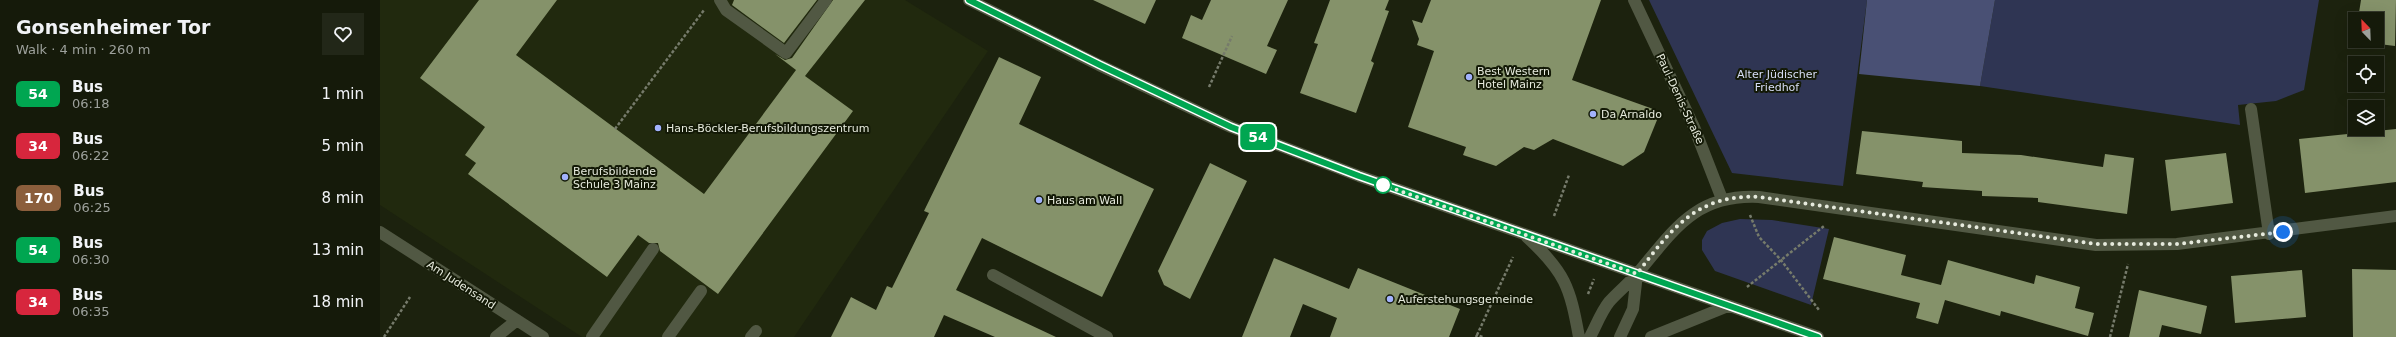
<!DOCTYPE html>
<html lang="en">
<head>
<meta charset="utf-8">
<style>
	body { margin:0; font-family:"DejaVu Sans",sans-serif; background:#222718; color:#f1f3f6; height:100vh; display:flex; flex-direction:column; font-size:15px; white-space:nowrap }
	* { box-sizing:border-box; margin:0 }
	p { font-size:13px; color:#9da19c }
	.icon { flex:none; width:22px; height:22px; fill:none; stroke:currentColor; stroke-width:2; stroke-linecap:round; stroke-linejoin:round }
	.map { position:relative; flex:1; overflow:hidden }
	.panel { display:flex; flex-direction:column; background:#151a0a; width:380px }
	.panel>* { flex:none }
	.badge { padding:0 8px; border-radius:6px; font-size:14px; line-height:26px }
	.needle { width:26px; rotate:337deg }
	.buttons { position:absolute; left:1968px; top:12px; display:grid; gap:8px }
	.buttons a { display:grid; place-items:center; width:36px; height:36px; border-radius:0px; background:#151a0a; box-shadow:0 4px 16px #0002,0 0 0 1px #34382b; font-size:20px }
	.you { position:absolute; width:20px; height:20px; margin:-10px; border:3px solid #fff; border-radius:50%; background:#1a73e8; box-shadow:0 0 0 6px #1a73e833 }
	.map>.badge { position:absolute; translate:-50% -50%; box-shadow:0 0 0 2px #fff }
	.round { display:grid; place-items:center; flex:none; width:42px; height:42px; border-radius:0px; background:#222718 }
	.summary { display:flex; align-items:center; justify-content:space-between; height:68px; padding:0 16px }
	h1 { font-size:19px; font-weight:600; line-height:30px }
	ul { padding:0; list-style:none }
	li { display:flex; align-items:center; gap:12px; height:52px; padding:0 16px }
	li div { flex:1 }
	li b { display:block; font-size:15px }
	li em { font-style:normal }
	li .badge { min-width:44px; font-weight:700; text-align:center }
	main { display:flex; flex:1; min-height:0 }
	.map>svg:first-child { display:block }
	.built { fill:#21290e }
	.green { fill:#2f3553 }
	.forest { fill:#495074 }
	.building { fill:#85926a }
	.lines { fill:none; stroke-linecap:round; stroke-linejoin:round }
	.path { stroke:#767b6b; stroke-width:2.5; stroke-dasharray:3 2; stroke-linecap:butt }
	.minor { stroke:#515843; stroke-width:12 }
	.line-casing { stroke:#fff; stroke-width:9 }
	.line { stroke:#00a651; stroke-width:6 }
	.walk { stroke:#e6eadd; stroke-width:4; stroke-dasharray:0 7.2 }
	.poi-dot { fill:#a2b2fd; stroke:#131906; stroke-width:1.5 }
	.stop-dot { fill:#fff; stroke:#00a651; stroke-width:2 }
	.labels { text-anchor:middle; dominant-baseline:central; stroke-width:4; stroke-linejoin:round; paint-order:stroke }
	.poi-label { font-size:11px; fill:#e6eadd; stroke:#131906; text-anchor:start }
	.park-label { font-size:11px; fill:#d8def8; stroke:#131906 }
	.street-label { font-size:11px; fill:#e6eadd; stroke:#131906 }
</style>
</head>
<body>
<main>
<section class="panel">
<div class="summary"><div><h1>Gonsenheimer Tor</h1><p>Walk · 4 min · 260 m</p></div><a class="round"><svg class="icon" aria-label="heart" viewBox="0 0 24 24"><path d="M12 20l-8-8c-3-5 5-10 8-4 3-6 11-1 8 4z"/></svg></a></div>
<ul>
<li><span class="badge" style="background:#00a651;color:#fff">54</span><div><b>Bus</b><p>06:18</p></div><em>1 min</em></li>
<li><span class="badge" style="background:#d7263d;color:#fff">34</span><div><b>Bus</b><p>06:22</p></div><em>5 min</em></li>
<li><span class="badge" style="background:#8b5e3c;color:#fff">170</span><div><b>Bus</b><p>06:25</p></div><em>8 min</em></li>
<li><span class="badge" style="background:#00a651;color:#fff">54</span><div><b>Bus</b><p>06:30</p></div><em>13 min</em></li>
<li><span class="badge" style="background:#d7263d;color:#fff">34</span><div><b>Bus</b><p>06:35</p></div><em>18 min</em></li>
</ul>
</section>
<div class="map">
<svg width="2016" height="337" viewBox="0 0 2016 337">
	<rect width="100%" height="100%" fill="#1c220e"/>
	<path class="built" d="M0,0h525l83,51 -194,286h-212l-202,-132z"/>
	<path class="green" d="M1269,0h218l-24,186 -111,-13z
		M1615,0h324l-15,90 -28,11 -38,4 2,20 -260,-39z
		M1360,219l32,1 57,9 -18,76 -96,-34 -13,-21v-10l5,-9 15,-8z"/>
	<path class="forest" d="M1487,0h128l-15,86 -121,-12z"/>
	<path class="building" d="M99,0h78l-41,55 188,139 92,-124 -21,-16 10,6 7,-2 41,-58h32l-60,76 48,35 -135,183 -58,-43 -2,-8h-9l-11,-8 -31,42 -139,-103 8,-11 -11,-8 20,-28 -65,-49z
		M354,0h83l-33,43 -52,-38z
		M713,0h63l-11,24z
		M831,0h77l-21,46 10,4 -11,24 -84,-36 9,-23 11,5z
		M950,0h59l-4,10 4,1 -18,50 3,2 -18,50 -56,-20 18,-49 -4,-1z
		M1051,0h170l-29,80 84,30 -3,8 4,2 -13,32 -21,14 -70,-27 -19,11 -10,-3 -28,19 -33,-11 3,-8 -58,-20 26,-76 -17,-6 2,-6 -7,-19 10,3z
		M1981,0h35l-1,46 -40,-5h22v-22h-19z
		M619,57l42,20 -22,47 135,65 -52,108 -120,-59 -26,52 100,47h-61l-51,-22 -10,22h-103l20,-40 25,13 11,-24 5,2 37,-75 -5,-2z
		M2016,129v53l-91,11 -6,-54z
		M1482,131l100,10v12l59,2 82,12 2,-13 29,4 -7,56 -89,-12v-4l-56,-2v-5l-60,-4 1,-5 -67,-8z
		M1846,153l7,50 -62,8 -6,-51z
		M830,163l37,18 -57,118 -26,-14 -6,-14z
		M1454,237l72,18 -5,20 40,10 7,-25 86,24 2,-9 44,12 -5,21 19,5 -6,23 -87,-25 -1,5 -55,-16 -7,24 -22,-6 4,-15 -97,-24z
		M894,258l75,31 9,-21 102,41 -11,28h-119l7,-19 -34,-14 -13,33h-48z
		M1972,269l44,1v67h-43z
		M1922,270l4,47 -71,6 -4,-47z
		M1759,290l68,16 -6,28 -39,-9 -3,12h-30z"/>
	<g class="lines">
		<path class="path" d="M829,87l23,-51
			M235,129l89,-119
			M1370,215l9,22 22,23 38,50
			M1174,216l15,-41
			M1367,287l77,-61
			M1208,294l6,-15
			M1097,335l36,-78
			M4,337l26,-40
			M1096,337l1,-2 6,2
			M1730,337l18,-73"/>
		<path class="minor" d="M340,0l6,10 60,43 40,-53
			M589,0l130,65 132,62 128,49 459,161
			M1254,0l60,127 28,72
			M1871,109l18,125
			M0,232l163,105
			M1147,237c38,35 43,50 52,100
			M613,275l114,62
			M116,337l21,-17
			M212,337l61,-88
			M288,337l33,-46
			M371,337l5,-6
			M1210,337c6,-11 11,-25 19,-35 9,-10 19,-18 28,-28 37,-44 58,-80 122,-77l337,48 81,-1 219,-28
			M1240,337l13,-28 4,-35
			M1271,337l77,-31"/>
	</g>
	<g class="lines">
		<defs>
			<path id="line" d="M589,0l131,65 131,62 128,49 459,161"/>
		</defs>
		<use href="#line" class="line-casing"/>
		<use href="#line" class="line"/>
		<path class="walk" d="M1003,185l254,89c34,-45 60,-80 122,-77l337,47h81l106,-12"/>
	</g>
	<g class="poi-dot">
		<circle cx="1089" cy="77" r="4"/>
		<circle cx="1213" cy="114" r="4"/>
		<circle cx="278" cy="128" r="4"/>
		<circle cx="185" cy="177" r="4"/>
		<circle cx="659" cy="200" r="4"/>
		<circle cx="1010" cy="299" r="4"/>
	</g>
	<circle class="stop-dot" cx="1003" cy="185" r="8"/>
	<g class="labels">
		<g class="poi-label">
			<text x="1097" y="71">Best Western<tspan x="1097" dy="13">Hotel Mainz</tspan></text>
			<text x="1221" y="114">Da Arnaldo</text>
			<text x="286" y="128">Hans-Böckler-Berufsbildungszentrum</text>
			<text x="193" y="171">Berufsbildende<tspan x="193" dy="13">Schule 3 Mainz</tspan></text>
			<text x="667" y="200">Haus am Wall</text>
			<text x="1018" y="299">Auferstehungsgemeinde</text>
		</g>
		<g class="park-label">
			<text x="1397" y="74">Alter Jüdischer<tspan x="1397" dy="13">Friedhof</tspan></text>
		</g>
		<g class="street-label">
			<text transform="translate(1300 99) rotate(65)">Paul-Denis-Straße</text>
			<text transform="translate(81 285) rotate(33)">Am Judensand</text>
		</g>
	</g>
</svg>
<div class="buttons">
<a><svg class="needle" viewBox="-14 -14 28 28"><path d="M0-13l5 13h-10z" fill="#e53935"/><path d="M0 13l5-13h-10z" fill="#9da19c"/></svg></a>
<a><svg class="icon" aria-label="locate" viewBox="0 0 24 24"><circle cx="12" cy="12" r="6"/><path d="M12 2v4M12 18v4M2 12h4M18 12h4"/></svg></a>
<a><svg class="icon" aria-label="layers" viewBox="0 0 24 24"><path d="M12 4l9 5-9 5-9-5zM3 14l9 5 9-5"/></svg></a>
</div>
<div class="you" style="left:1903px;top:232px"></div>
<b class="badge" style="left:878px;top:137px;background:#00a651;color:#fff">54</b>
</div>
</main>
</body>
</html>
